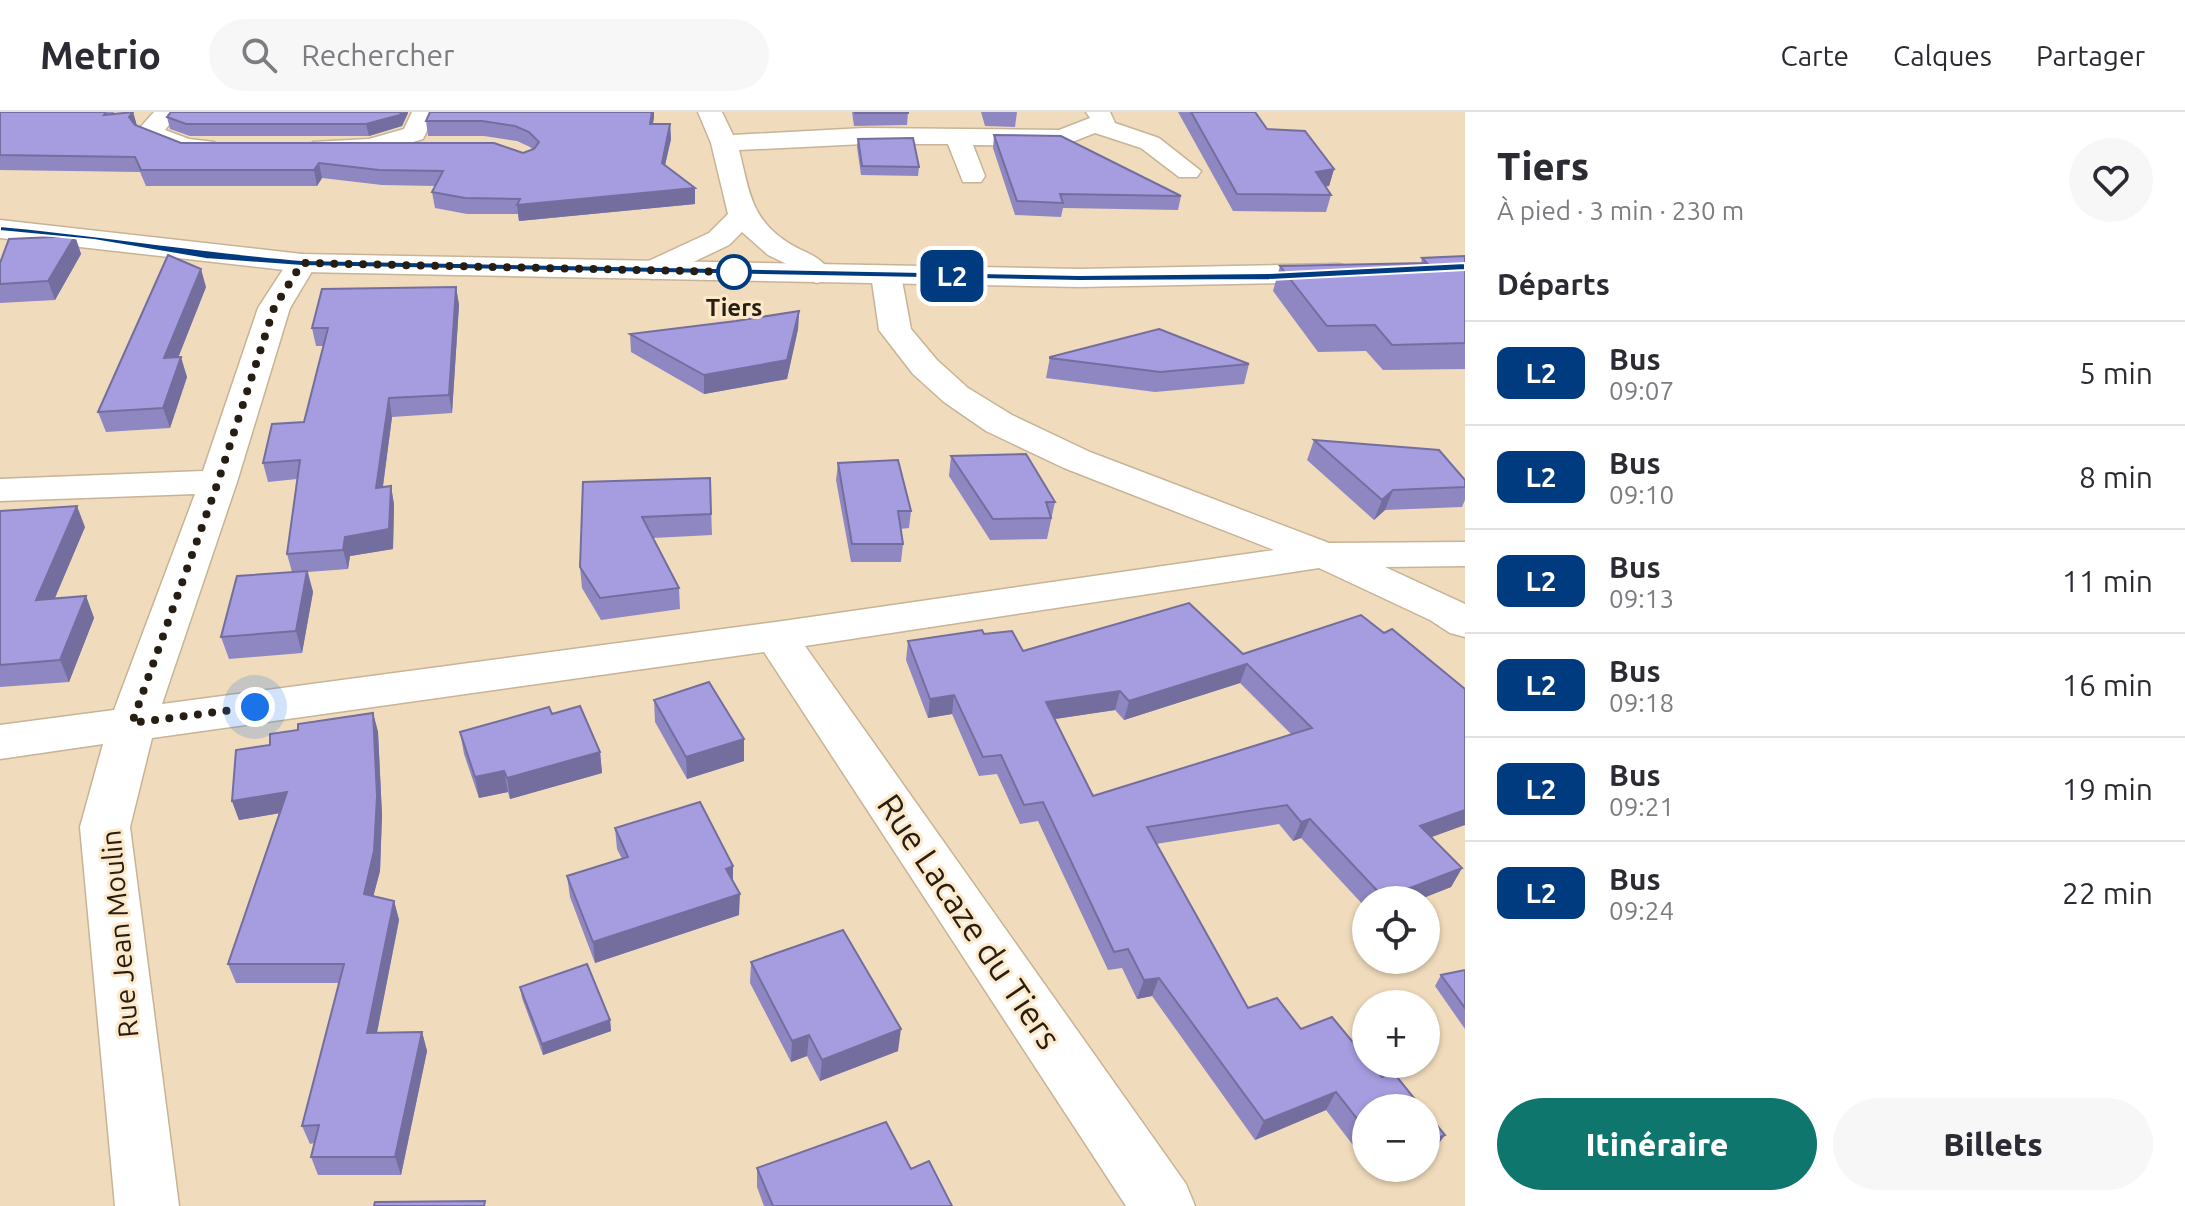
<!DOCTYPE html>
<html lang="fr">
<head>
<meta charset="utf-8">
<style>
	body { margin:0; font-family:Ubuntu,sans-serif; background:#f7f7f7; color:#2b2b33; height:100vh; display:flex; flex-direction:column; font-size:30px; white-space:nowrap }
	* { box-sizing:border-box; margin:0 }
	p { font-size:26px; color:#7c7c81 }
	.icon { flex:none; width:44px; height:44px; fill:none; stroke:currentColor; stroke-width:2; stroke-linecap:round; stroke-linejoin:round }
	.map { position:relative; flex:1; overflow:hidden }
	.side { display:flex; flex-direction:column; background:#fff; width:720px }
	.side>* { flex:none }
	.badge { padding:0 16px; border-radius:12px; font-size:28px; line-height:52px }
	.controls { position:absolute; left:1352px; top:774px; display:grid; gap:16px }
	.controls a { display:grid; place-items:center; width:88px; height:88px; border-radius:50%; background:#fff; box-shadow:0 2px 6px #0004; font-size:40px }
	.you { position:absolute; width:40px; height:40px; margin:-20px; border:6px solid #fff; border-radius:50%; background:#1a73e8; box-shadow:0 0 0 12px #1a73e833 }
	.map>.badge { position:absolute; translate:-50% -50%; box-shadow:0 0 0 4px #fff }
	h2 { padding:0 32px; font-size:30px; line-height:72px }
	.round { display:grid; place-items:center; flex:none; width:84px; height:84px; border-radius:42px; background:#f7f7f7 }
	.overview { display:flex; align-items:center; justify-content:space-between; height:136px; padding:0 32px }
	h1 { font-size:38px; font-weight:800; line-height:60px }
	.button { display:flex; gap:16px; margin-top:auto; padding:16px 32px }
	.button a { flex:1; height:92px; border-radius:48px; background:#0f766e; color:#fff; font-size:32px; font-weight:800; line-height:92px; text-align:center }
	.button a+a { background:#f7f7f7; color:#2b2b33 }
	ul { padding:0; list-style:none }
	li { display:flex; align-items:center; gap:24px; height:104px; padding:0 32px; border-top:2px solid #e1e1e2 }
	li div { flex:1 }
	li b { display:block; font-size:30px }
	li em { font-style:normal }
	li .badge { min-width:88px; font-weight:700; text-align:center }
	header { display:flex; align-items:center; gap:48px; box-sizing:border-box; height:112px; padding:0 40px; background:#fff; border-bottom:2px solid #e1e1e2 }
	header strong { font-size:38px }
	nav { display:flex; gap:44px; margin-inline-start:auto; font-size:28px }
	.search { width:560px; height:72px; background:#f7f7f7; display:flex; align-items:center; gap:20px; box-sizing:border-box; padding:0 28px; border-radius:44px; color:#7c7c81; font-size:30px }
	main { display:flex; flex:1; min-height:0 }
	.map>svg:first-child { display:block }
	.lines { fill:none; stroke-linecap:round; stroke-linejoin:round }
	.street-casing { stroke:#c7b395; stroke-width:3 }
	.secondary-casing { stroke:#c7b395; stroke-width:3 }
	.street { fill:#fff; fill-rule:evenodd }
	.secondary { fill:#fff; fill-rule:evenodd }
	.wall { fill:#8f87c2; fill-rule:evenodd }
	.shaded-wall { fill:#746e9e }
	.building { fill:#a69de1; stroke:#746e9e; stroke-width:2; fill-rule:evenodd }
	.line { fill:#003b80; stroke:#fff; stroke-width:2 }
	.walk { stroke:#261e13; stroke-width:8; stroke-dasharray:0 14.4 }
	.stop-dot { fill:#fff; stroke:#003b80; stroke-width:4 }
	.labels { text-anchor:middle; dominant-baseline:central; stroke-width:6; stroke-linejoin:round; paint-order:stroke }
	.far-stop-label { font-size:24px; font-weight:bold; fill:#261e13; stroke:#fde9c9 }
	.street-label { font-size:28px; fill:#261e13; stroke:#fde9c9 }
	.near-street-label { font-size:34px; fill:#261e13; stroke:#fde9c9 }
</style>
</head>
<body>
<header>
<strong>Metrio</strong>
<div class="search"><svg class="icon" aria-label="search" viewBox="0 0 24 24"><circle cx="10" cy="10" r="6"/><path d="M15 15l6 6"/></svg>Rechercher</div>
<nav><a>Carte</a><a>Calques</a><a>Partager</a></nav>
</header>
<main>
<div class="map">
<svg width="1465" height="1094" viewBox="0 0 1465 1094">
	<rect width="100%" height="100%" fill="#f0dbbc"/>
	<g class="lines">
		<defs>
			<path id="street" d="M154,0h25l-14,18 24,9 25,3 4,5 -4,5c-27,7 -49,-4 -74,-15l-4,-5z
				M412,0h24l-13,27c-36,11 -73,23 -110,13l-4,-5 4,-5 56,-3 35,-10z
				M698,0h24l11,23 131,-7 195,2 31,-12 -4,-6h24l5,11 44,15 42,33 -4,6h-18l-38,-29 -46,-15 -33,13 -89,-1 12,31 -4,6h-18l-15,-38h-84l-125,6c10,39 11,68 48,92 20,13 31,11 45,32l-4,6 -11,3 -11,-3 -7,-10 -31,-15 -26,-23 -13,13 -65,31 -11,3 -11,-3 -4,-6 4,-6 67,-31 19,-19 -17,-71z
				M302,142l11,3 4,6 -27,45 -53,174 -75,222 614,-82 498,-72 -210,-82 -78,-37 -42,-29 -31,-28 -34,-44 -8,-55 4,-6 11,-3 11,3 4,6 10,54 26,31 31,28 44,27 78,37 239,91 136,-1v24l-80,1 80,37v33l-15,-4 -20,-13 -111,-52 -514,78 381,538 9,22h-69l-362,-554 -612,86 -22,89 49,379h-64l-35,-379 23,-83 -103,15v-34l114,-15 81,-216 -195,7v-22l203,-8 55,-163 33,-51z"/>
			<path id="secondary" d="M0,108l302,34 777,15 260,-5 11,3 4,6 -4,6 -11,3 -260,5 -777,-15 -302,-34z"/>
		</defs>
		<use href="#street" class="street-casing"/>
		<use href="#secondary" class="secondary-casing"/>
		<use href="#street" class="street"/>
		<use href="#secondary" class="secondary"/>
	</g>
	<path class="wall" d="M0,0h114v2l19,-2 4,14 44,17 342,10 9,-4 -2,-2 -13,-6 -33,-5h-56l-2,-15 228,-4 -1,7h17l1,15 -6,26 30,39 -176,17 -1,-7h-51l-32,-6 -3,-16 3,-6 -53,-1 -60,-7 -5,8h-171l-6,-14 -140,-2z
		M171,0h237v1l-6,13 -33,10h-179l-20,-7 -3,-12z
		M852,0h56l-1,13 -53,1z
		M981,0h36l-2,15 -30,-1z
		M1178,0h77l12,17 67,40 -5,17h-3l5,9 -5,17 -93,-1z
		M994,23l187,61 -3,14 -115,-2 -2,9 -46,-2 -22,-67z
		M858,27l61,28 -1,9 -57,-1 -4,-28z
		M75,124l6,18 -26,46 -55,3v-40z
		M1465,144v113l-82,1 -17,-19 -48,1 -45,-61 7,-25 141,-3 1,-5z
		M206,175l-28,71 9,19 -17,51 -64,4 -8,-20z
		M456,175l3,18 -7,108 -60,4 -9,70 8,-1 3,19 -1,44 -43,7 -2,13 -40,3 5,20 -11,61 -73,6 -8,-22 71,-65 -5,-18 10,-75 -29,3 -5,-19 41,-41 20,-76h-8l-4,-18z
		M799,199l-1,18 -11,50 -83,15 -73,-42 -1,-18 106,-13z
		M1050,245l199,7 -5,20 -89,8 -109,-14z
		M1314,328l151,40v20l-3,7 -77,3 -11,10 -67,-60z
		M951,344l104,46 -8,37 -57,1 -41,-64z
		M838,351l73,48 -2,17 -9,1 3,15 -2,18h-50l-15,-82z
		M710,366l2,57 -59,3 26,50 1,21 -79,11 -19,-32 -2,-21 3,-85z
		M0,399l85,16 -30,71 31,-2 8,22 -25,64 -69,5z
		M1189,491l273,265 -11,19 -33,13h-52v8l-65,-70 -8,3 -14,-17 -123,20 92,164 53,21 65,79v54l-40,-52 -71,30 -103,-144 -15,3 -15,-31 -14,2 -70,-149 -18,3 -23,-50 -18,2 -27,-62 -24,4 -22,-58 2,-19 76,-7 39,17zM1240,571l51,51 -198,62 -39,-77 61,-9 9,10z
		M654,588l90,39v22l-57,18 -32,-57z
		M373,601l5,19 4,83 -2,56 -7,25 21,5 5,19 -22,113 45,-1 5,19 -26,124h-83l-7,-18 3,-14 -4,1 -8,-18 37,-143h-103l-8,-19 51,-151 -40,7 -7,-19 38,-56 28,-15z
		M552,602l48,38 2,21 -92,26 -2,-7 -29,6 -15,-44 -4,-22z
		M615,716l118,53 6,34 -144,48 -25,-66 -3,-21 55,-17 -5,-10z
		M751,850l147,89 -78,30 -13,-25 -16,6 -41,-79z
		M1465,858v59l-30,-43 6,-11z
		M520,875l90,33 1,11 -68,24 -21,-57z
		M757,1056l154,1 41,37h-188l-7,-19z
		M1370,1056h29l-21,9z"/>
	<path class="shaded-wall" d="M133,0l4,14 -4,6 -4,-15z
		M401,0h7v1l-6,13 -33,10 -3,-12z
		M652,0h2v5l-4,22v-15z
		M670,12l1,15 -9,39v-15z
		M319,51l3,15 -5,8 -3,-16z
		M1334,57l-5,17 -18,3 5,-17z
		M695,76v16l-176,17 -2,-16z
		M75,124l6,18 -26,46 -7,-19z
		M201,157l5,18 -36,91 -6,-20z
		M456,175l3,18 -7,108 -3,-18z
		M799,199l-1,18 -11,50 -83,15v-19z
		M181,245l6,20 -17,51 -7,-20z
		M389,286l3,19 -12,90 -4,-19z
		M391,374l3,19 -1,44 -43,7 -2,13 -5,-19 2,-13z
		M1393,378l-8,20 -11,10 8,-20z
		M77,394l8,21 -40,94 -9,-21z
		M307,459l6,21 -11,61 -6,-22z
		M86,484l8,22 -25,64 -9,-22z
		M1247,552l-7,19 -116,37 5,-19z
		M1120,579l-5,19 -73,11 4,-19z
		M954,583l-2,19 -24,4 2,-19z
		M373,601l5,19 4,83 -2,56 -11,42 -5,-19z
		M744,627v22l-57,18 -1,-22z
		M600,640l2,21 -92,26 -3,-21z
		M504,659l4,21 -29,6 -4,-21z
		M287,680l6,19 -54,9 -7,-19z
		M1465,698v15l-55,20 10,-19z
		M1310,707l-9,19 -8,3 8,-19z
		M733,754v22l-7,-19z
		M1462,756l-11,19 -33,13h-35l1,-2z
		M740,782l-1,21 -144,48 -2,-21z
		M394,789l5,19 -26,132 -6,-19z
		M1159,866l-7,18 -15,3 7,-19z
		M610,908l1,11 -68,24 -1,-11z
		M901,917l-3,22 -78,30 2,-21z
		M422,920l5,19 -26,124 -6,-18z
		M809,923l-2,21 -16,6 1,-21z
		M1336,980l-10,18 -71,30 9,-19z
		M1445,1023l-13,18 -6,3v-13z
		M1384,1056h15l-21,9z"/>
	<path class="building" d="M0,0h106l-2,3 29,-3 -4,5 6,8 46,18h313l29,10 11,-4 5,-7 -10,-10 -14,-6 -33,-5h-56l4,-9h222l-2,12h20l-8,39 33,25 -178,17 3,-6 -55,-1 -33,-6 11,-21 -64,-1 -60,-7 -5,7h-173l-6,-13 -135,-2z
		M171,0h230l-1,3 -34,9h-180l-19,-7z
		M855,0h53v1h-53z
		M1191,0h64l12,17 38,2 29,38 -18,3 15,23 -94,-1z
		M994,23l67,1 120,60 -121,-2 3,9 -46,-2z
		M913,26l6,29 -57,-1 -4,-27z
		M75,124l-27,45 -48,3v-21l9,-24z
		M168,143l33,14 -37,89 17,-1 -18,51 -65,4z
		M1465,144v87l-73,2 -17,-20 -48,1 -47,-60 147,-3 -5,-5z
		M456,175l-7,108 -60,3 -13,90 15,-2 -2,43 -44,8 -2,13 -56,4 13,-94 -37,3 9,-39 32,-2 24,-94h-16l10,-39z
		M799,199l-12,49 -83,15 -74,-41 106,-13z
		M1159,217l90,35 -89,8 -110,-14v-1z
		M1314,328l125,10 26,30v7l-72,3 -11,10z
		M1026,342l29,48h-9l5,16 -58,1 -42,-63z
		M898,348l13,51h-13l5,33h-51l-14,-81z
		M710,366l1,36 -69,3 37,71 -79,10 -20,-31 3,-85z
		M77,394l-41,94 50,-4 -26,64 -60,5v-154z
		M307,459l-11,60 -75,6 16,-61z
		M1189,491l54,51 118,-39 23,18 8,-4 73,60v121l-45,16 42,42 -78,30 -74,-79 -9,3 -14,-17 -140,22 101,181 29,-10 24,31 31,-12 34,41v6h5l11,13 11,-5 29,36h-56v22l-30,-38 -72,29 -105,-143 -15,2 -16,-31 -14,3 -71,-150 -19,3 -23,-50 -18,2 -29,-62 -24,4 -22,-58 74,-11 2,4 28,-3 11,20zM1247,552l65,64 -219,68 -47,-94 74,-11 9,10z
		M709,570l35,57 -58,18 -32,-57z
		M580,594l20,46 -93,26 -3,-7 -29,6 -15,-45 89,-25 3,7z
		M373,601l4,83 -3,55 -10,43 30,7 -27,132 55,-1 -27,125h-84l8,-32 -17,1 42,-162h-116l59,-172 -55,9 4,-51 34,-5v-11l28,-4v-6z
		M700,690l33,64 -7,3 14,25 -147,48 -26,-66 61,-19 -13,-29z
		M843,818l58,99 -79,31 -13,-25 -17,6 -41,-79z
		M587,852l23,56 -68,24 -22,-57z
		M1465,858v38l-24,-33z
		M1426,1000l19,23 -19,8z
		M886,1010l25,47 18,-8 23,45h-179l-16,-38z
		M485,1089l-1,5h-110l1,-4z"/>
	<path class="line" d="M0,114c101,9 201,26 302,34l777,15 190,-2 196,-10v7l-196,10 -190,1 -777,-15 -96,-7 -112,-19 -94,-9z"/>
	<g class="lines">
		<path class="walk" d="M255,595l-123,16 86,-241 56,-174 28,-45 432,9"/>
	</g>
	<circle class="stop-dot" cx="734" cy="160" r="16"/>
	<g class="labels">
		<g class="far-stop-label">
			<text x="734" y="195">Tiers</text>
		</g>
		<g class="street-label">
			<text transform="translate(119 822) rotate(-95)">Rue Jean Moulin</text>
		</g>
		<g class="near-street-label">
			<text transform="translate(970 809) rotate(56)">Rue Lacaze du Tiers</text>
		</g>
	</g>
</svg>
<div class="controls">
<a><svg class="icon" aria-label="locate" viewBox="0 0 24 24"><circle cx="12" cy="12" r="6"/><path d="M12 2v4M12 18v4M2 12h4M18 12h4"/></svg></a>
<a>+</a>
<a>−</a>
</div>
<div class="you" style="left:255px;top:595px"></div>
<b class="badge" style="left:952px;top:164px;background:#003b80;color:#fff">L2</b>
</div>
<section class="side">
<div class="overview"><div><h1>Tiers</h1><p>À pied · 3 min · 230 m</p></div><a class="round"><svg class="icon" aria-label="heart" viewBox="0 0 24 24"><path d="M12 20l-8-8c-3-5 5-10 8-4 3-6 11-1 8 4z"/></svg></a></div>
<h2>Départs</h2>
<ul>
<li><span class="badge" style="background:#003b80;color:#fff">L2</span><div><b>Bus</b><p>09:07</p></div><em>5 min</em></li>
<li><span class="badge" style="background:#003b80;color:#fff">L2</span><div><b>Bus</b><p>09:10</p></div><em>8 min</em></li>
<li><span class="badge" style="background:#003b80;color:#fff">L2</span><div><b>Bus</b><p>09:13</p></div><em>11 min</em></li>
<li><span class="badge" style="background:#003b80;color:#fff">L2</span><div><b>Bus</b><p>09:18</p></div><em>16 min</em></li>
<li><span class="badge" style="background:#003b80;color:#fff">L2</span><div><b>Bus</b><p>09:21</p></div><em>19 min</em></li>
<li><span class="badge" style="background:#003b80;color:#fff">L2</span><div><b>Bus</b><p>09:24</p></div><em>22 min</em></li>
</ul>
<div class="button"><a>Itinéraire</a><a>Billets</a></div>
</section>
</main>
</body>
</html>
